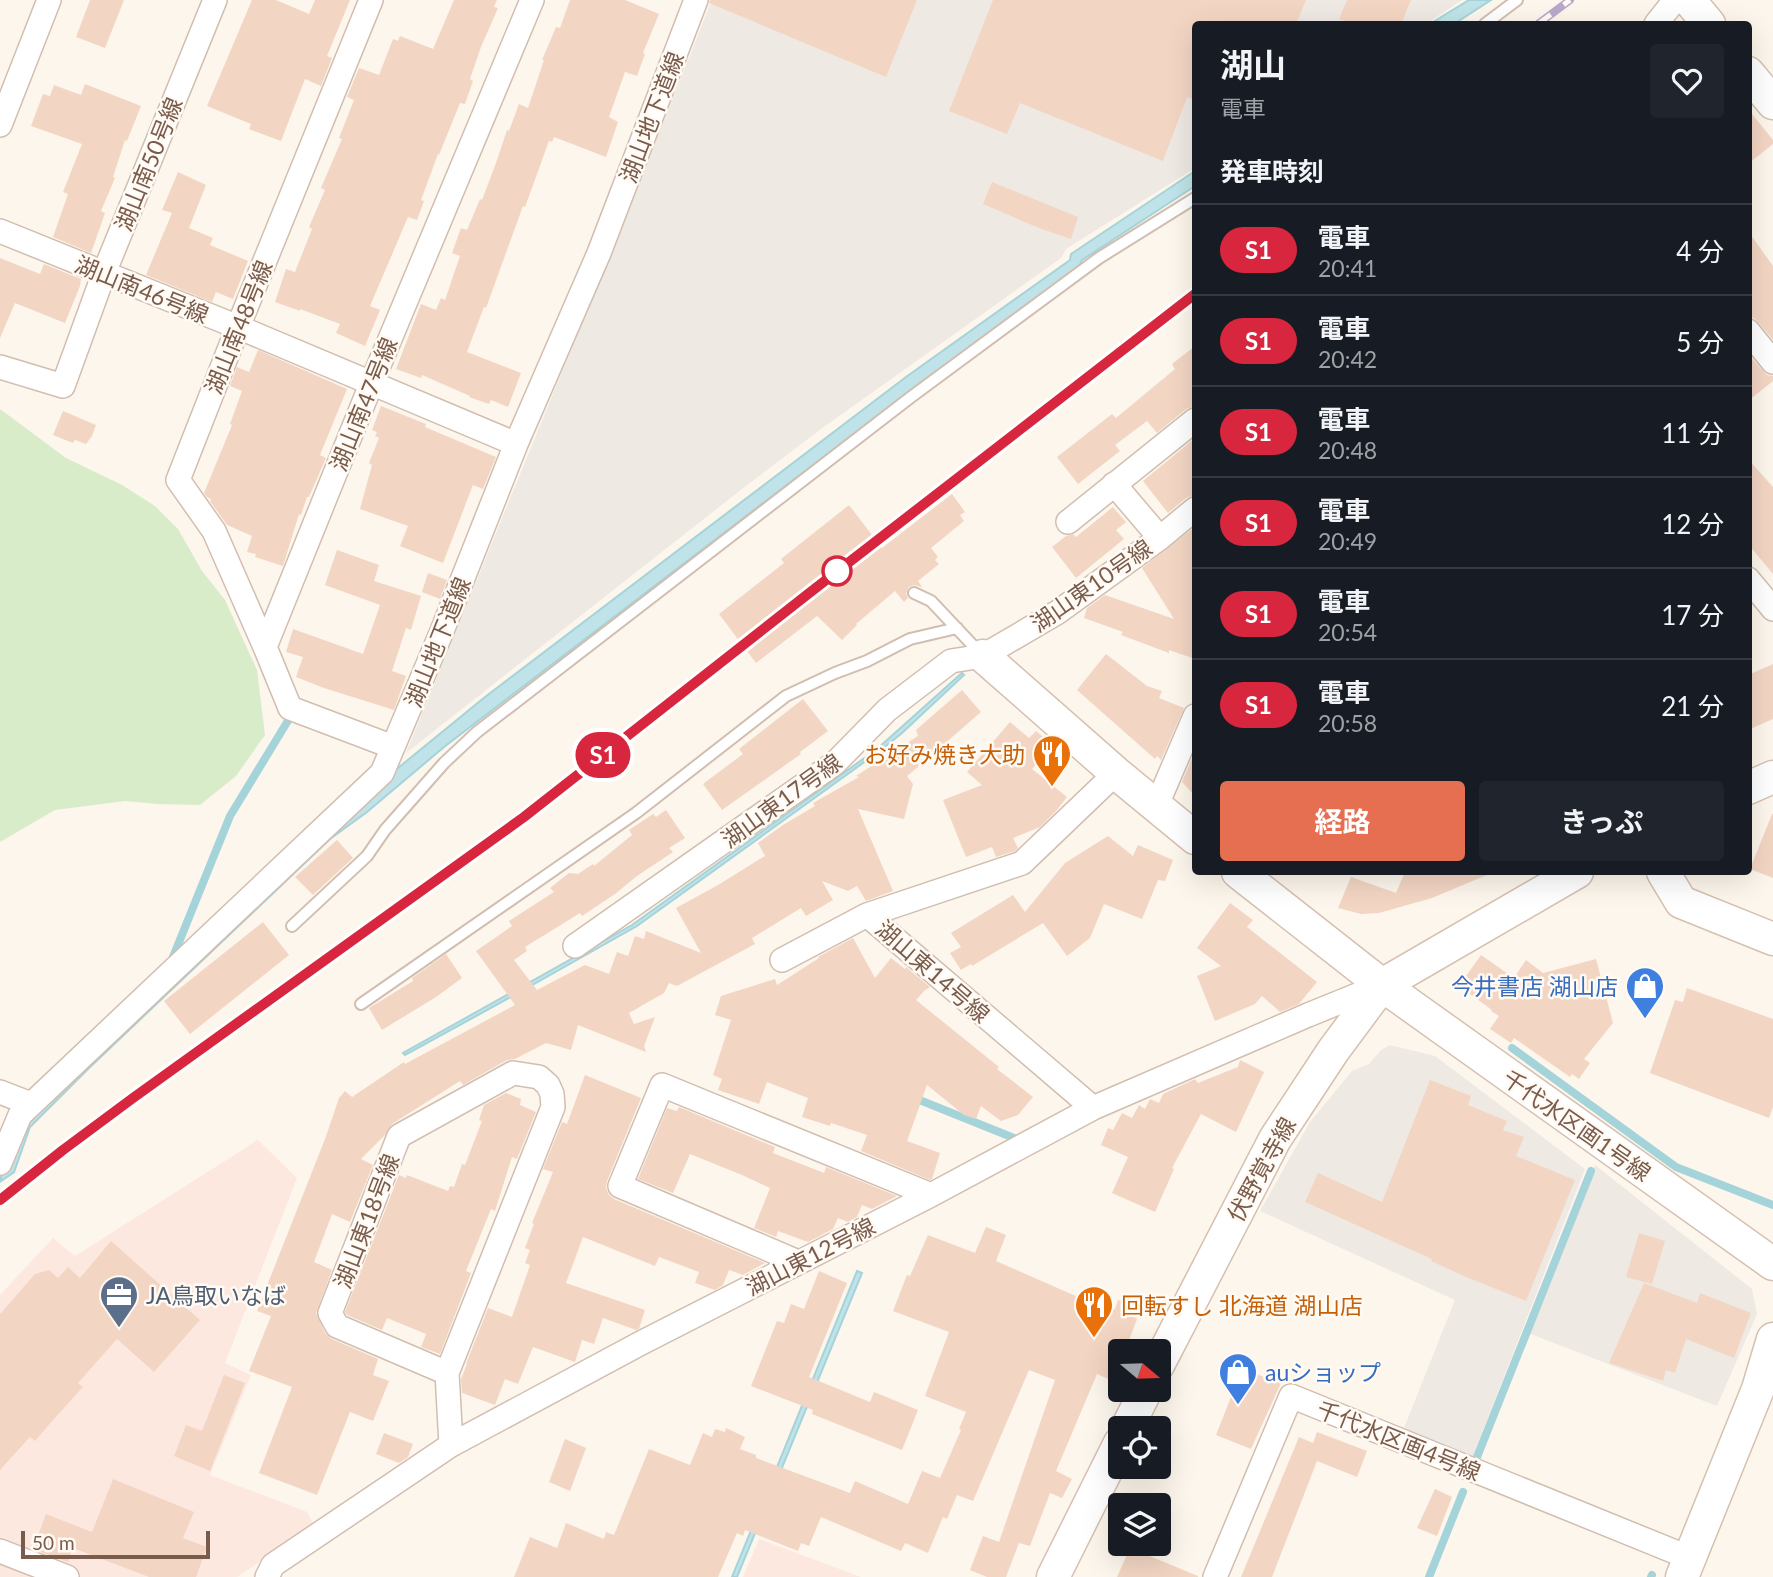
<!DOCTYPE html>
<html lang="ja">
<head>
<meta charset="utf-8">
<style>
	body { margin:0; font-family:Lato,"Noto Sans JP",sans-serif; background:#20242c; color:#f1f3f6; height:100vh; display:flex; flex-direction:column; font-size:26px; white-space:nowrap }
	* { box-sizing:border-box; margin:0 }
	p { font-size:23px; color:#9ea1a6 }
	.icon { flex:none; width:38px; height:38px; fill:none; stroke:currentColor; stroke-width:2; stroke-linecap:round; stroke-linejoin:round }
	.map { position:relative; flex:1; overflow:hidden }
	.drawer { position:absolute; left:1192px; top:21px; width:560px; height:854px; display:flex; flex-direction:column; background:#171b24; border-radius:7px; box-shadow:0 7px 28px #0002 }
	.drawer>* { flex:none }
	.badge { padding:0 14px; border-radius:23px; font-size:24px; line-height:46px }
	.needle { width:46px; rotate:109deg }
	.fabs { position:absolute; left:1108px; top:1339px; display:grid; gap:14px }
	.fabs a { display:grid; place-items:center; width:63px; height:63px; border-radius:7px; background:#171b24; box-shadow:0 7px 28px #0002; font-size:35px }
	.scale { position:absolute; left:21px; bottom:18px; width:189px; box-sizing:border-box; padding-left:7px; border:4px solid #7a5c4d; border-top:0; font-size:19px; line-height:24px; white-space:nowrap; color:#7a5c4d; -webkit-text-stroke:5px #fffaf3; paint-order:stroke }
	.map>.badge { position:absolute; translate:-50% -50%; box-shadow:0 0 0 4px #fff }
	h2 { padding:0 28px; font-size:26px; line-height:63px }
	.round { display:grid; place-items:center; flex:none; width:74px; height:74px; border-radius:7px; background:#20242c }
	.headline { display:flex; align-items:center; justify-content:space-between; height:119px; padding:0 28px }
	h1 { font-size:33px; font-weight:700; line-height:52px }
	.button { display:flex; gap:14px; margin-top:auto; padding:14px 28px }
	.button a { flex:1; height:80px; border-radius:7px; background:#e76f51; color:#fff; font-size:28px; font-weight:700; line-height:80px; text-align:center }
	.button a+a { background:#20242c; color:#f1f3f6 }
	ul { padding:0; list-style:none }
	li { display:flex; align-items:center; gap:21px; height:91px; padding:0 28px; border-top:2px solid #363941 }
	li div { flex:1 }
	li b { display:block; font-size:26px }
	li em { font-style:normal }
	li .badge { min-width:77px; font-weight:700; text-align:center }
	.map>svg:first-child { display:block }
	.commercial { fill:#fde8e0 }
	.industrial { fill:#efe9e4 }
	.green { fill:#d8ecc9 }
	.water { fill:#bfe3e8; stroke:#a5d3da; stroke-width:2 }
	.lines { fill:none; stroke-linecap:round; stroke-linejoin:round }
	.stream { stroke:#a5d3da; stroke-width:8 }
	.building { fill:#f3d5c3 }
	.lane-casing { stroke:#d1beb0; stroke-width:14 }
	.street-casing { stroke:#d1beb0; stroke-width:26 }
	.secondary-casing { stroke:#d6c0b0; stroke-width:35 }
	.lane { stroke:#fff; stroke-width:10 }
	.street { stroke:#fff; stroke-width:23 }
	.secondary { stroke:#fff; stroke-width:32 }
	.rail-casing { stroke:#b9a8c9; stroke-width:8 }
	.rail { stroke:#fffaf3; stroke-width:5; stroke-dasharray:16; stroke-linecap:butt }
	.line-casing { stroke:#fff; stroke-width:16 }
	.line { stroke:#d7263d; stroke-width:10 }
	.stop-dot { fill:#fff; stroke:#d7263d; stroke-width:3.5 }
	.labels { text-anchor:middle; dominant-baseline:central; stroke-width:5; stroke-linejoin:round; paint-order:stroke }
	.street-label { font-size:23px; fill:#7a5c4d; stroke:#fffaf3 }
	.food-label { font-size:23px; fill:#c56008; stroke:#fffaf3; text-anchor:end }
	.shop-label { font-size:23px; fill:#366cbe; stroke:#fffaf3; text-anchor:end }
	.service-label { font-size:23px; fill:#4e5e75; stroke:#fffaf3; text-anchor:start }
</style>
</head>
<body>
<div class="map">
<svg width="1773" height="1577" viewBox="0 0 1773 1577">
	<rect width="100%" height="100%" fill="#fdf6ec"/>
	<path class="commercial" d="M258,1140l39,38 -72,185 26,12 -41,100 97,37 7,13 -77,52h-237v-282l53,-57 22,18z
		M759,1539l102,38h-118z"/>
	<path class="industrial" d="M712,0h750l-36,24h-231v144l-129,81 -5,9 -240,171 -79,60 -336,264 221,-540z
		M1390,1045l45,11 150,113 -112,287 -69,-28 51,-128 -195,-89 50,-89 42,-51 17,-7 12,-14z
		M1595,1165l157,124 5,25 -40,92 -189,-73z"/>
	<path class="green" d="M0,409l66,49 56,27 33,21 23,23 24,42 23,29 32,70 8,65 -29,41 -36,29 -43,-1 -32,-3 -70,9 -55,32z"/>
	<path class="water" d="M1469,0h22l-37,24h-24z
		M1195,171v15l-113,74 -4,10 -167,120 -467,357 -77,65 -37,27 -243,231 -57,57 -16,45 -13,9v-4l21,-54 376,-355 87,-71 421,-320 164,-117 1,-6z
		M962,673l2,2 -62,58 -21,17 -244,176 -117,66 -115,63 -2,-2 229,-128 245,-176z
		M857,1271l5,2 -125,304h-5z"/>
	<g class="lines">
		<path class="stream" d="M173,957l57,-141 59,-97
			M1512,1048l164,119 97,38
			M912,1097l102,41
			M1477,1457l114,-286
			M1429,1577l34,-85
			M1651,1577l1,-2"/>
	</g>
	<path class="building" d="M90,0h34l-19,48 -29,-11z
		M252,0h24l33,14 6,-14h35l-23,56 5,2 -11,28 -16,-7 -24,62 -32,-12 2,-5 -44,-18z
		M454,0h43l-3,7 4,1 -17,39 -11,32 3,2 -8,23 -5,-1 -21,52 -1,-1 -17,46 3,1 -7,19 -9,-3 -38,89 10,4 -15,36 -29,-13 4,-9 -40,-15v2l-25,-9 11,-33 9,3 17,-43 -3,-2 16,-37 -4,-2 21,-49 -3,-1 15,-38 -7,-3 12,-29 20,7 14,-36 5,2 2,-5 33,13z
		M570,0h55l34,14 -16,39 2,1 -8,22 -12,-4 -16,45 9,5 -12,35 -52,-20 -2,5 -3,-1 -24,66 -2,-1 -37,102 -2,-1 -17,45 54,21 -13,34 -17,-7 -2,4 -20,-7 1,-1 -48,-21 -1,3 -25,-9 25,-65 15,6 5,-12 4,2 15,-44 -8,-3 9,-25 6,2 13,-31 2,1 14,-37 11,-33 2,1 10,-27 9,4 16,-48h-2l14,-33 4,1z
		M710,0h207l-31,77 -177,-74z
		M993,0h313l-10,24h-101v76l-8,-3 -24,64 -143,-58 -13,31 -58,-23z
		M1347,0h64l-10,24h-47l-15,-5z
		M85,84l56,22 -14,35 -2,-1 -12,37 2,1 -14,33 4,2 -14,40 -38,-16 15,-43 -5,-2 19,-48 -51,-18 12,-32 7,2 4,-11 27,10z
		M1748,109l25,31v4l-25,20z
		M178,172l28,13 -17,43 24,10 -3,7 38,16 -15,38 -17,-7 -4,10 -66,-27 26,-62 -10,-3z
		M992,182l86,35 -7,22 -32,-11 -56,-24z
		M1748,231l25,35v74l-15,-18 -4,-4 -6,-1z
		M0,258l40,16 4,-10 37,15 -1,7 -15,37 -50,-20 -15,35z
		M1195,346v60l-9,3 -29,24 -10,-12 -32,24 5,6 -42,33 -21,-27 55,-43 4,4 59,-49 -3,-5z
		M258,350l89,39 -27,66 6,3 -17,39h-2l-6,18 -2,-1 -16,52 -28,-9 1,-3 -9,-2 5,-16 -25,-11 -17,-24 1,-2 -4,-2 -3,-4 28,-68 -2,-1 12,-33 -12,-5 7,-19 12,5z
		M1748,354l15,17 4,4 6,1v5l-25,20z
		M381,406l45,18 -1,3 71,30 -13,32 -10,-4 -30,78 -43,-17 8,-20 -48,-17 12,-44 -3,-2 10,-25 -4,-2 2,-4 -5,-2z
		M63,411l33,14 -4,11 -6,8 -11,-4 -2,3 -20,-8z
		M1195,438v57l-9,3 -18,15 -25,-32z
		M1748,459l25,28v87l-25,-30z
		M952,494l13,18 -5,3 4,6 -33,27 7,9 -3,3 4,4 -21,17 4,6h-1l-7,-2 -5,2 -3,6 2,5 -4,4 -9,-11 -39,33 1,1 -15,15 -25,-24 -61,47 -37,-49 65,-51 -3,-4 68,-54 33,43z
		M1113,507l13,15 -10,8 8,9 -48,39 -24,-31 14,-11 7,-2 3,3z
		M1195,527v132l-26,-9v3l-48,-18 2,-3 -39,-14 3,-10 18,-13 69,24 -32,-51z
		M337,550l42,15 -5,16 47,15 -10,34 -5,-2 -14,43 14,5 -12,34 -70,-22 -28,-11 7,-20 -17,-5 7,-23 70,25 17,-49 -55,-20z
		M428,573l19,7 -7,19 -18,-7z
		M1106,654l41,32 15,5 -3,7 25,10 -23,52 -4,-4 -2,3 -78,-69z
		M1773,664v55l-25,11v-55z
		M962,690l19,22 -54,47 -4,-11 -5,19 -11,9 6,8 -9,35 -46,-10 35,82 -27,10 -9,-15 -9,5 -26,-10 11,19 -27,16 -5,-8 -49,30 3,6 -78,42 -8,-3 -5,10 -35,20 5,11 21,-7 -11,29 2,6 -68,-27 -7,25 -25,-7 -31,16 -8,1 -9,5 -35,20 -3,-4 -68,43 -7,11 -24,24 12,6 -23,57 -18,-8 -18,48 18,8 -16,43 9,20 7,6 46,20 -5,16 16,6 -16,40 -23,-9 -33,83 -58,-22 33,-86 -43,-16 22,-55 -14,-5 68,-172 14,-41 6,-7 7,6 52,-35 1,2 110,-59 -39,-54 36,-25 -3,-5 45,-29 -4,-4 19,-15 9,1 15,-10 1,2 38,-31 -3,-5 24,-16 3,3 10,-7 19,28 -16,10 4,4 -36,24 -22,18 -33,22 -2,-3 -55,34 2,4 -13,9 23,30 48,-25 24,9 8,-22 11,4 7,-20 9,3 2,-8 55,22 -25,-45 42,-23 47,-29 -7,-13 25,-18 32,-19 -2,-3 46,-26 -3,-1 62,-40 -2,-6z
		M803,699l25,32 -28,21 1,2 -79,56 -19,-26 40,-30 -4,-5z
		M1010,722l19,16 7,-7 17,14 -21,24 35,28 -11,14 -16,16 -27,11 5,10 -3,3 -19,6 -4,-10 -26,10 -23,-57 39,-15 -15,-13z
		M1195,751v45l-13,-14z
		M1772,814h1v64l-23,-9z
		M1108,836l25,20 5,-11 35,15 -8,21 -7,-1 -16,39 -38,-15 -14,34 -23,18 -24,-33 -71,43 -1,-2 -10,6 -11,-17 11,-6 -10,-14 62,-38 12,17 40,-49z
		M337,840l16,18 -40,37 -18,-18z
		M1405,872h89l-62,26 -53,15 -18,1 -23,-6 13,-31 45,16z
		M1230,903l23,17 -6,7 70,55 -18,22 -19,8 -18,-16 -7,8 -40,17 -18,-45 24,-10 -24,-18z
		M263,922l26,33 -99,79 -26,-33z
		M853,938l22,40 16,-20 14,11 1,-2 24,20 -6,4 -8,9 83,67 -2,2 36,28 -15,18 -17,6 -20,-15 -5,13 -12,-4 -37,-30 -20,56 33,12 -8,26 -2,1 -69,-29 6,-16 -36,-12 -1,3 -28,-9 6,-19 -41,-16 -8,22 -41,-14 4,-11 -9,-4 18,-55 -16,-5 6,-19 54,-17 2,6 42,-27 -1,-1z
		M446,954l16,24 -26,19 -54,33 -13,-22 44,-27 -1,-3z
		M1481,955l33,23 12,-18 17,13 53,-14 17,64 -29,36 6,4 -11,16 -7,-5 -2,3 -56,-39 -3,5 -21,-14 9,-13 -8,-5 1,-1 -33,-24z
		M1687,988l86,31v88l-4,11 -119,-45 25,-73 8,2z
		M1240,1060l24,12 -28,60 -35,-18 -29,54 2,1 -19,43 -43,-19 16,-36 -27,-12 7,-17 5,2 9,-17 10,5 7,-13 6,4 5,-10 9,4 4,-9 32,-15 3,4 40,-16z
		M585,1075l56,23 -34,83 -1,7 3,7 5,4 151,64 -22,12 -14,-5 -6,15 -8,5 -20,-7 4,-11 -40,-15 -4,9 -72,-29 -17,46 79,27 -6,19 -3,1 -33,-12 -9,26 -12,-4 -7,22 -42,-15 -15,37 -13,-5 -10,26 -33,-12 -1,-14 6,-15h-1l22,-56 24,9 18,-52 -5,-2 5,-13 -5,-2 9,-24 -2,-1 21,-51 -10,-3 19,-47 5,2z
		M1430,1080l41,16 -3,9 39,16 -4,9 21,7 -8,19 59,24 -49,121 -60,-24 -35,-16 1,-2 -127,-57 13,-29 64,29z
		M506,1093l15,6 -1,6 16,7 -19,47 -5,-2 -17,54 -4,-2 -25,62 5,2 -31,81 -19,-7 5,-13 -39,-16 -5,12 -35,-15 -2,-3 54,-137 7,3 1,-3 41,16 2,-5 4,1 8,-23 3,1 17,-44 -3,-1 5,-15z
		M679,1107l96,40 -2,6 51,20 2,-6 71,29 -25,13 -10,-4 -5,12 -9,5 -10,-4 -5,11 -25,13 -30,-11 -2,6 -22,-9 16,-40 -28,-13 -52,-21 -17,39 -35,-14 29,-71 10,3z
		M986,1227l20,8 -10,26 82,36 1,-2 36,14 3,-9 19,7 -4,9 4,3 -12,32h-5v13l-7,17 -16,-7 -41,97 16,8 -10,19 -12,-5 -20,53 -11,-3 -13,34h-19l-17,-7 13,-34 16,6 56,-162 -26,-10 -56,131 -16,-6 -10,24 -4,-2 -15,36 -23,-10 -4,8 -80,-34 -12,29 -8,-3 -3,8 -53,-21 -2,6 -6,-3 -19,44h-204l16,-40 27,11 9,-25 38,16 2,-7 8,3 35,-86 41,16 13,-32 9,4 3,-8 10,3 1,-4 19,9 -5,12 16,6v3l94,35 5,-12 53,23 14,-33 18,7 21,-48 -2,-1 7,-17 -41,-16 24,-64 -56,-21 14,-36 3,1 18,-41 47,18z
		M1639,1233l26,8 -13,43 -26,-7z
		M111,1241l89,79 -46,52 -37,-33 -39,44 5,4 -30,33 -18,21 -5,-4 -30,33v-156l35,-40 14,-4 9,8 10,-11 12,11z
		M819,1271l28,12 -38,94 61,25 4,-10 44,18 -16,40 -90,-36 1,-4 -62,-24 26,-65 7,2 7,-19 13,5z
		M1644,1283l53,20 3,-10 51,20 -17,45 -48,-19 -11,34 -9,-3 -3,11 -54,-18z
		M1242,1369l39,14 -30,66 -35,-14z
		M224,1375l21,8 -35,88 -36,-15 12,-31 16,6z
		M1317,1432l50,19 -10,26 -40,-16 -45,116h-31l58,-140 14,6z
		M384,1433l29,11 -5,13 -9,6 -23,-9z
		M565,1439l21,9 -16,43 -21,-9z
		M113,1479l81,33 -11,26 24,9 -11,30h-47l-76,-29 -5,14 -35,-13 13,-35 46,18z
		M1435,1489l17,8 -15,39 -20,-8z
		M1130,1548l68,28v1h-81z"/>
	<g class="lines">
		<defs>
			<path id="lane" d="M1485,24l32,-24
				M914,593l17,8 50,53
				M292,926l75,-70 18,-26 59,-67 33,-31 434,-335 188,-139 96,-60
				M361,1004l275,-191 150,-117 49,-23 32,-12 43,-22 47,-11"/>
			<path id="street" d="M1656,24l19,-24
				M0,125l49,-125
				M0,231l238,96 278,117
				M1748,331l25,31
				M0,367l63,19 41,-113 111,-273
				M1114,484l46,54
				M1068,522l127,-102
				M1748,579l25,30
				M265,647l-51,-116 -36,-51 60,-153 133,-327
				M393,747l-103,-39 -25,-61 107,-265 160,-382
				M1156,807l39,-91
				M575,946l260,-183 52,-53 64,-49 32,-5 75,-44 102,-74 35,-29
				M782,960l85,-45
				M0,1092l31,12
				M1093,1108l-226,-193 155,-52 94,-90
				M0,1163l20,-48 362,-342 60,-142 74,-187 83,-191 97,-253
				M798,1262l-178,-76 42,-101 269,110
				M447,1373l-110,-47 -7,-13 69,-177 114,-63 26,4 9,8 4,9 1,13 -106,266 4,72
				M0,1551l67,26
				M267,1577l6,-12 178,-120 190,-102 290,-148 162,-87 215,-93 74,-30
				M1215,1577l76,-181 399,162"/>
			<path id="secondary" d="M1689,0l20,24
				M1748,73l25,30
				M983,656l133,117 79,65
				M1748,788l25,-11
				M1238,872l144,113 391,279
				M1663,872l18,30 92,37
				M1158,1365l117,-226 58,-88 49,-66 195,-113
				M1127,1428l19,-38
				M1053,1577l67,-134
				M1682,1577l76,-188 15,-50"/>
		</defs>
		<use href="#lane" class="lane-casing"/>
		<use href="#street" class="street-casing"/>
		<use href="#secondary" class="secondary-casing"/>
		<use href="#lane" class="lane"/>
		<use href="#street" class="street"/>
		<use href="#secondary" class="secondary"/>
		<defs>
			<path id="rail" d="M1538,24l32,-24
				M0,1200l63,-49 70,-53 391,-281 347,-272 324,-251"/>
		</defs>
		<use href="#rail" class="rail-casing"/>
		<use href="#rail" class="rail"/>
	</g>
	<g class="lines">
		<defs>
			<path id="line" d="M0,1200l63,-50 70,-52 391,-281 284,-223 387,-300"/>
		</defs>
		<use href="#line" class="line-casing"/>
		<use href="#line" class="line"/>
	</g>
	<defs>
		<symbol id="restaurant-pin" viewBox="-11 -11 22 30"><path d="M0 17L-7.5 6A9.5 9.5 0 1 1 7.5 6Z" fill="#e8710a" stroke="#fffaf3"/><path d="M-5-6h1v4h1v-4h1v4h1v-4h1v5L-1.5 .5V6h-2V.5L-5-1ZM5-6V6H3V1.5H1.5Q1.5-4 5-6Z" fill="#fff"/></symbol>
		<symbol id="shop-pin" viewBox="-11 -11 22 30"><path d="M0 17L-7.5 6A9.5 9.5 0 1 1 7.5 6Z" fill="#3f7fe0" stroke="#fffaf3"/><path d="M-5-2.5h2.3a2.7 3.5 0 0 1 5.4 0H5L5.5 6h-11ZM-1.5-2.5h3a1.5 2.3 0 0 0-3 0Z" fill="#fff"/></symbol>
		<symbol id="office-pin" viewBox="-11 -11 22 30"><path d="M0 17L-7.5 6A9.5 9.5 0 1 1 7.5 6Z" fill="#5c6f8a" stroke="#fffaf3"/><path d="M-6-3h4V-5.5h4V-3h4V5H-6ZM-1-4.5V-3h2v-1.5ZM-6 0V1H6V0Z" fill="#fff"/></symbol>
	</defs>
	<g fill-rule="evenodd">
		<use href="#restaurant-pin" x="1030" y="732" width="44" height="60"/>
		<use href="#shop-pin" x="1623" y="964" width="44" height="60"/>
		<use href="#office-pin" x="97" y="1273" width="44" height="60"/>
		<use href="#restaurant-pin" x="1072" y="1283" width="44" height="60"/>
		<use href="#shop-pin" x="1216" y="1350" width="44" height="60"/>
	</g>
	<circle class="stop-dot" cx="837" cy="571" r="14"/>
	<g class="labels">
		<g class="street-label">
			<text transform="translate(651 117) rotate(-69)">湖山地下道線</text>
			<text transform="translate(148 164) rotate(-68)">湖山南50号線</text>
			<text transform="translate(142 289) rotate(22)">湖山南46号線</text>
			<text transform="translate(238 327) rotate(-68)">湖山南48号線</text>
			<text transform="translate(363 404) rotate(-68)">湖山南47号線</text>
			<text transform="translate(1091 585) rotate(-35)">湖山東10号線</text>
			<text transform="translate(437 642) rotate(-68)">湖山地下道線</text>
			<text transform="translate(781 800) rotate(-36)">湖山東17号線</text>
			<text transform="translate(933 971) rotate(41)">湖山東14号線</text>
			<text transform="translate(1577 1125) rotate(35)">千代水区画1号線</text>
			<text transform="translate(1261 1169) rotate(-61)">伏野覚寺線</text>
			<text transform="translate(366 1221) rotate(-69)">湖山東18号線</text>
			<text transform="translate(810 1256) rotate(-27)">湖山東12号線</text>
			<text transform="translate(1399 1440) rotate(22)">千代水区画4号線</text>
		</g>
		<g class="food-label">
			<text x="1025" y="754">お好み焼き大助</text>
			<text x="1121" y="1305" text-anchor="start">回転すし 北海道 湖山店</text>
		</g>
		<g class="shop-label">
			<text x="1618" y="986">今井書店 湖山店</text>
			<text x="1265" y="1372" text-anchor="start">auショップ</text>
		</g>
		<g class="service-label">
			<text x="146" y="1295">JA鳥取いなば</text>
		</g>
	</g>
</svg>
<div class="fabs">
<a><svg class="needle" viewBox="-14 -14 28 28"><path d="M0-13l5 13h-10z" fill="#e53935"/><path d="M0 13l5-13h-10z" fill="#9ea1a6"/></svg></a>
<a><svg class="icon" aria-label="locate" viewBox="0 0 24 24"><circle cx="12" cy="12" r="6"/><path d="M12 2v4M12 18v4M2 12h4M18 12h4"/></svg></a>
<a><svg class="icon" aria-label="layers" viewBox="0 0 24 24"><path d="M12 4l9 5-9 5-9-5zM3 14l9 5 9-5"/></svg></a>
</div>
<div class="scale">50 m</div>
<b class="badge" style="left:603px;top:755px;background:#d7263d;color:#fff">S1</b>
<section class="drawer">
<div class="headline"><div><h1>湖山</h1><p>電車</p></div><a class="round"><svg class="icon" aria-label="heart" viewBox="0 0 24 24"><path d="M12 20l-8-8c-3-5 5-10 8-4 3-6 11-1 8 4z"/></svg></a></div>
<h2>発車時刻</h2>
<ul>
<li><span class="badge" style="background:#d7263d;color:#fff">S1</span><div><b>電車</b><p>20:41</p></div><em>4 分</em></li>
<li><span class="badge" style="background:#d7263d;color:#fff">S1</span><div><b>電車</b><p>20:42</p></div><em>5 分</em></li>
<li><span class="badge" style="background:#d7263d;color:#fff">S1</span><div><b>電車</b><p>20:48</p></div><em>11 分</em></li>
<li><span class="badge" style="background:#d7263d;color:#fff">S1</span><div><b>電車</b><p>20:49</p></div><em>12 分</em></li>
<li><span class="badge" style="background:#d7263d;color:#fff">S1</span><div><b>電車</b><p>20:54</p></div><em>17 分</em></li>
<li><span class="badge" style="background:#d7263d;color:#fff">S1</span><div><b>電車</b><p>20:58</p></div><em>21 分</em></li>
</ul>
<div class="button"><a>経路</a><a>きっぷ</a></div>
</section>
</div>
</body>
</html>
